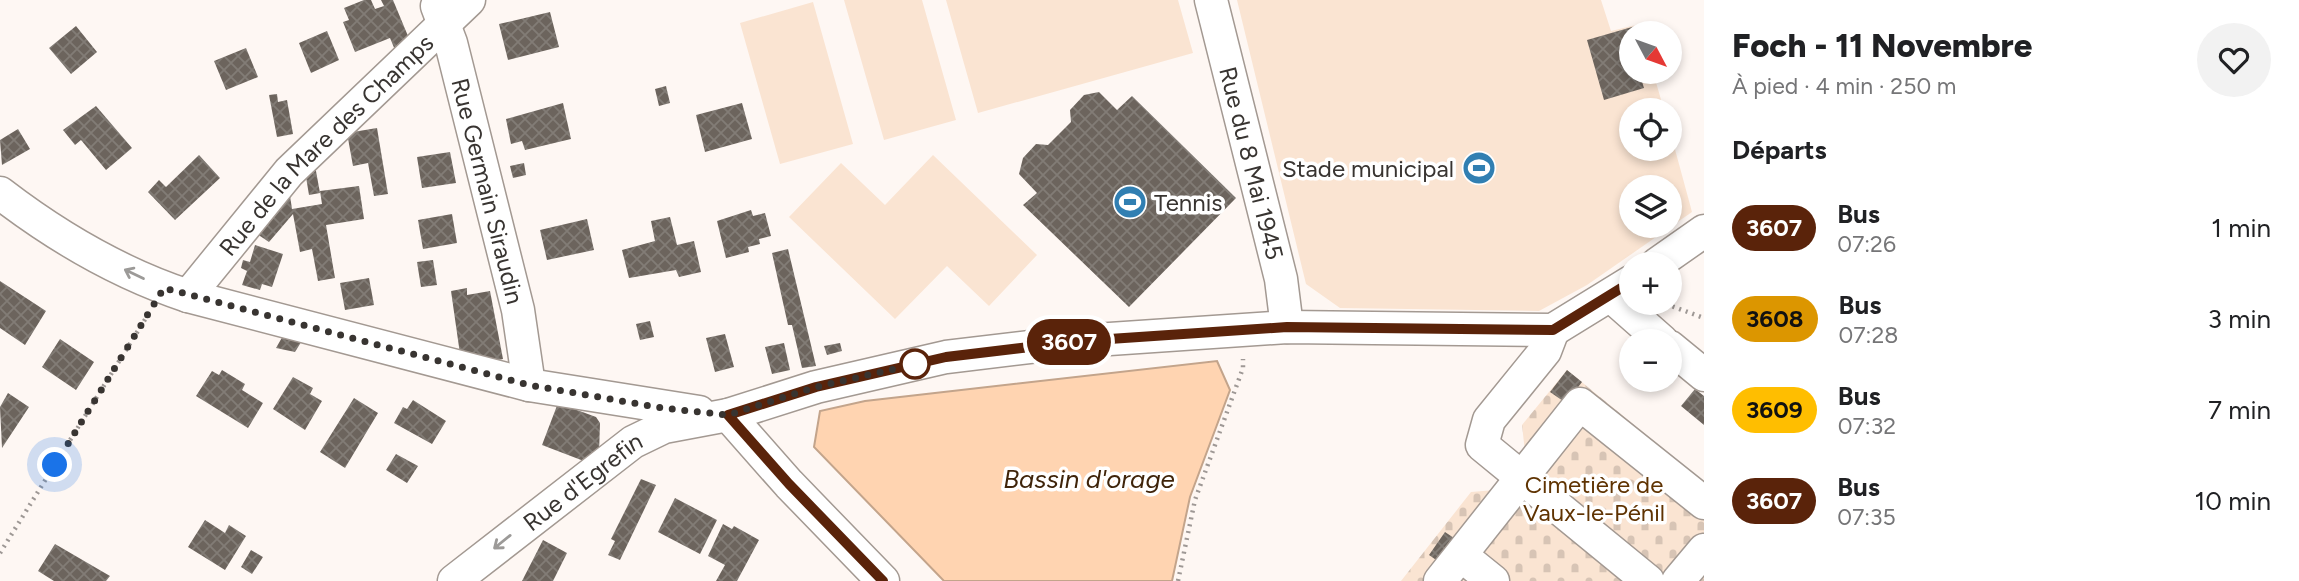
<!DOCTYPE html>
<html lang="fr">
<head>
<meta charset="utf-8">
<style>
	body { margin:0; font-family:Figtree,sans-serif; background:#f2f2f2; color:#202124; height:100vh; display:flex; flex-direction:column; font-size:26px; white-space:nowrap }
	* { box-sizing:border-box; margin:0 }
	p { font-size:23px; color:#757577 }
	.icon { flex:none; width:38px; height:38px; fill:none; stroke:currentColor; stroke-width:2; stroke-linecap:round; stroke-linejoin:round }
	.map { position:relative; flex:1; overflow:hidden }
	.side { display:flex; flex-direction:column; background:#fff; width:595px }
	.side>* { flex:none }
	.badge { padding:0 14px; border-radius:23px; font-size:24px; line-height:46px }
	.needle { width:46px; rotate:131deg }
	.fabs { position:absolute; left:1619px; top:21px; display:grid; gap:14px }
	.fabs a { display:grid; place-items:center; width:63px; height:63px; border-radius:50%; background:#fff; box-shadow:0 4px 10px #0003; font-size:35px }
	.you { position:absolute; width:35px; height:35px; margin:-18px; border:5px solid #fff; border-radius:50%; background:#1a73e8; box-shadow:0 0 0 10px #1a73e833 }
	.map>.badge { position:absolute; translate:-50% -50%; box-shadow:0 0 0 4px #fff }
	h2 { padding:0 28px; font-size:26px; line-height:63px }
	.round { display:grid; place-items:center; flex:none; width:74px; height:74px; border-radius:37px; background:#f2f2f2 }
	.summary { display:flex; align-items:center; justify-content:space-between; height:119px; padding:0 28px }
	h1 { font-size:33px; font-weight:800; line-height:52px }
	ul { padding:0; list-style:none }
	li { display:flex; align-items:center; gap:21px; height:91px; padding:0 28px }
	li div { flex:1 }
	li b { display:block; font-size:26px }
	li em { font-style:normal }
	li .badge { min-width:77px; font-weight:700; text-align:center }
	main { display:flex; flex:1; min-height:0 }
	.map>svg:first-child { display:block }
	.grass { fill:#fae4d2; fill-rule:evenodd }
	.cemetery { fill:url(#cemetery-stones) }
	.water { fill:#ffd4b1; stroke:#c3a48b; stroke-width:2 }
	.building { fill:url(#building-cross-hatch) }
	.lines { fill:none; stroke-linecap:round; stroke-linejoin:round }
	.minor-casing { stroke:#a39992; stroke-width:35 }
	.path { stroke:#9e9895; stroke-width:4.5; stroke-dasharray:2 5; stroke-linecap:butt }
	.minor { stroke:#fff; stroke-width:32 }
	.oneway { stroke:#9c9a98 }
	.line-casing { stroke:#fff; stroke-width:16 }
	.line { stroke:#5a230a; stroke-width:10 }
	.walk { stroke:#383431; stroke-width:7; stroke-dasharray:0 12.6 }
	.stop-dot { fill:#fff; stroke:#5a230a; stroke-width:3.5 }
	.labels { text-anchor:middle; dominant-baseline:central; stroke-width:7; stroke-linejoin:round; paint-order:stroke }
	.street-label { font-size:24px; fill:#383431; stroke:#fff }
	.poi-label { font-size:24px; fill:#383431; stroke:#fff; text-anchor:end }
	.park-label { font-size:24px; fill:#5f3302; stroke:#fff }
	.water-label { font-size:26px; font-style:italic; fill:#3f240a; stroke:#fff }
</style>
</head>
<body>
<main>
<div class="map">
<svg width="1704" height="581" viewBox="0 0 1704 581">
	<defs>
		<pattern id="cemetery-stones" width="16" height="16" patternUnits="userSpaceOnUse" patternTransform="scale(1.75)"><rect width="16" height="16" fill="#fae4d2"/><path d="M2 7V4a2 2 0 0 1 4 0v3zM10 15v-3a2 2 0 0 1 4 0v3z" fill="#d7c4b5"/></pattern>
		<pattern id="building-cross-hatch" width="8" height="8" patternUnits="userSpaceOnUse" patternTransform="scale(1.75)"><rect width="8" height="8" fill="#6c645d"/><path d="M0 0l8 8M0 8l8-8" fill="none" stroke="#827c76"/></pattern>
	</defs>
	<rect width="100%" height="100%" fill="#fef7f3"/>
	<path class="grass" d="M844,0h78l34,120 -72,20z
		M946,0h232l15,53 -215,60z
		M1237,0h364l10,31 29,-7 2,9h-11v39h22l11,38h-33v39h39v-18l22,81 -105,73 -48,26 -199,-3 -34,-24zM1631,187h39v39h-39z
		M813,2l40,142 -73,20 -40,-141z
		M933,155l104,100 -48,51 -42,-40 -52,53 -106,-102 52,-54 44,42z"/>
	<path class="cemetery" d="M1567,370l137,112v99h-303l70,-89 24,-2 30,-38 -3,-27z"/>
	<path class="water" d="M1217,361l13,29 -40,107 -18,84h-228l-130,-134 6,-36 45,-10z"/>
	<path class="building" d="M364,0h7l4,9 9,-3 -3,-6h12l15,36 -13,14 -5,-12 -35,14 -12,-30 6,-2 -5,-12z
		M550,12l9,35 -51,13 -9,-36z
		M1639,25l2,8h-10v39h18l-9,3 4,13 -40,12 -17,-60z
		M76,26l21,26 -26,22 -22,-26z
		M327,31l12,29 -28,13 -12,-30z
		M246,48l12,29 -32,13 -12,-29z
		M666,86l4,17 -11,3 -4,-17z
		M1099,92l18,18 15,-14 104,102 -107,109 -106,-102 14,-12 -18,-19 4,-16 13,-14 12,1 23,-23 -1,-12 14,-15z
		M277,94l1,8 9,-2 6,34 -16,3 -8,-42z
		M563,103l8,36 -46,11 -3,-9 -11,3 -5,-25z
		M742,103l10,36 -47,13 -9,-37z
		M96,106l36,42 -26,22 -25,-30 -6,5 -12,-15z
		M377,128l11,66 -14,2 -6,-33 -15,3 -6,-33z
		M18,129l12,20 -28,16 -2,-25z
		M450,152l6,31 -34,5 -5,-31z
		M199,155l21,23 -45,42 -27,-28 11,-12 7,7z
		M314,160l6,33 -11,2 -4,-24z
		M524,163l2,12 -13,3 -3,-12z
		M359,186l5,33 -38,6 9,53 -17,3 -6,-32 -12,3 -7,-38 -24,28 -15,-10 35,-43 3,20 30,-5 -2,-13z
		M751,210l2,6 12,-3 6,23 -12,3 1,5 -12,3 1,5 -23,6 -9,-37z
		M452,214l5,29 -34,6 -5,-29z
		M670,217l7,28 17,-4 7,31 -22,5 -3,-7 -47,8 -7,-28 33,-9 -4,-20z
		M587,219l7,31 -47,10 -7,-30z
		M255,245l28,9 -11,33 -10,-3 -2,6 -18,-5 5,-14 -6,-3 2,-8 7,2z
		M788,249l28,117 -14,2 -10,-43h-4l-16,-72z
		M433,260l4,25 -16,2 -4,-25z
		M369,278l5,27 -29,5 -5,-27z
		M0,281l46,30 -21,34 -25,-17z
		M467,288v7l23,-4 13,68 -15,3 -28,-8 -9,-63z
		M650,321l4,16 -14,3 -4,-16z
		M284,334l19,5 -8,13 -19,-4z
		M725,334l9,33 -19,5 -9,-34z
		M60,339l34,23 -18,28 -34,-23z
		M784,343l6,27 -18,4 -7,-27z
		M840,343l2,8 -15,4 -3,-9z
		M222,370l23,14 -3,6 21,13 -15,25 -52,-32 16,-25 7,4z
		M1567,370l15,12 -16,21 -16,-11z
		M293,377l20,11 -3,6 12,7 -17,29 -32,-21z
		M1695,389l9,7v29l-23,-19z
		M8,393l21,14 -27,41 -2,-41z
		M354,398l24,15 -33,55 -25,-16z
		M413,400l33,21 -14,23 -38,-21 9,-16 4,2z
		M558,403l38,14 4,6 -1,31 -10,9 -47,-18z
		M396,454l22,12 -11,17 -21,-13z
		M641,479l15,6 -36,75 -12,-5 7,-14 -4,-2z
		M675,498l42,22 -17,34 -42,-22z
		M205,520l20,13 4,-8 17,11 -21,34 -37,-23z
		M723,524l9,5 2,-3 25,14 -22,41h-21l9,-16 -17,-9z
		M1445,532l15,10 -18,22 -13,-9z
		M543,540l24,13 -14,28h-31z
		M55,544l55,32 -4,5h-52l-16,-10z
		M251,550l12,7 -11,17 -11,-7z"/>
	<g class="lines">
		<defs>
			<g id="minor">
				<path id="s1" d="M1211,0l70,279 6,48"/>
				<path id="s2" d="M437,6l14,37 67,267 11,75"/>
				<path d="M0,193c56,43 121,81 188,103l341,89 170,27"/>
				<path d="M1657,264l47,-33"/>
				<path id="s3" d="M188,296l101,-124 180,-172"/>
				<path d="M1611,296l51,45"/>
				<path d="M1553,330l-8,21 -56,69 -7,25 166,136"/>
				<path d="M1670,347l34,28"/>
				<path d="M728,415l61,69 94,97"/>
				<path d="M1462,556l31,25"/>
				<path id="s4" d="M454,581l179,-139 31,-15 64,-12 88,-28 130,-30 134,-16 207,-14 266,3 78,-48"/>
				<path d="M1440,581l140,-177 124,99"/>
				<path d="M1678,581l26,-31"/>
			</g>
		</defs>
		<use href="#minor" class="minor-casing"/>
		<path class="path" d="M1666,304l38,14
			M0,553l149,-240
			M1178,581l17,-81 48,-132v-9"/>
		<use href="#minor" class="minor"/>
	</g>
	<defs><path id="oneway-shaft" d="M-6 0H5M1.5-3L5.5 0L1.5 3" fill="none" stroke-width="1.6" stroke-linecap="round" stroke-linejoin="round" transform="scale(1.75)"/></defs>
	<g class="oneway">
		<use href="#oneway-shaft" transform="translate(134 274) rotate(-154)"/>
		<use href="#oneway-shaft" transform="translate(502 542) rotate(141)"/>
	</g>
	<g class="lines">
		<defs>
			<path id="line" d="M883,581l-94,-97 -61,-69 88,-28 130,-30 134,-16 207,-14 266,3 78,-48"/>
		</defs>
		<use href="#line" class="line-casing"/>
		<use href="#line" class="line"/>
		<path class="walk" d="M55,465l109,-177 365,97 133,23 66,7 88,-28 104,-24 -5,1"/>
	</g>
	<defs>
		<symbol id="stadium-disc" viewBox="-11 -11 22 22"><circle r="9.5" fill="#317fb2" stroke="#fff"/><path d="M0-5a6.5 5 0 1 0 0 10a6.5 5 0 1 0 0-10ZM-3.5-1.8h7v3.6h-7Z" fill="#fff"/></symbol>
	</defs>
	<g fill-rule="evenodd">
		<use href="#stadium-disc" x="1460" y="149" width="38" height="38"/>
		<use href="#stadium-disc" x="1111" y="183" width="38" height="38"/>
	</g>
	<circle class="stop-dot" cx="915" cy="364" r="14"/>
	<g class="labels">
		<g class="street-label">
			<text stroke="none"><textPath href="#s3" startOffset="205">Rue de la Mare des Champs</textPath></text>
			<text stroke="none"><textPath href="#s1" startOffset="168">Rue du 8 Mai 1945</textPath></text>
			<text stroke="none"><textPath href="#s2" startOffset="192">Rue Germain Siraudin</textPath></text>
			<text stroke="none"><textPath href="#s4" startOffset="163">Rue d'Egrefin</textPath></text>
		</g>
		<g class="poi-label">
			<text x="1454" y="168">Stade municipal</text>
			<text x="1154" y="202" text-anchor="start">Tennis</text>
		</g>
		<g class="park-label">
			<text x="1594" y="484">Cimetière de<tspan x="1594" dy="28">Vaux-le-Pénil</tspan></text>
		</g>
		<g class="water-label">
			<text x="1089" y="479">Bassin d'orage</text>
		</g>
	</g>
</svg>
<div class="fabs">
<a><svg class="needle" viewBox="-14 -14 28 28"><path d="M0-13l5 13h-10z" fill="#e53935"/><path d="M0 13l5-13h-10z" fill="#757577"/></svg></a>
<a><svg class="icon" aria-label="locate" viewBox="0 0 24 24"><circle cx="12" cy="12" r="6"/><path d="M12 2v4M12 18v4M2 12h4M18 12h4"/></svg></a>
<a><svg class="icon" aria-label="layers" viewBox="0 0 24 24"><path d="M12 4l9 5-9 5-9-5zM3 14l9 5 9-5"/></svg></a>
<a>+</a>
<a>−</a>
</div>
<div class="you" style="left:55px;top:465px"></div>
<b class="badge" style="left:1069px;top:342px;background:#5a230a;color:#fff">3607</b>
</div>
<section class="side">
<div class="summary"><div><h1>Foch - 11 Novembre</h1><p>À pied · 4 min · 250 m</p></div><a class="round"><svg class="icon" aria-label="heart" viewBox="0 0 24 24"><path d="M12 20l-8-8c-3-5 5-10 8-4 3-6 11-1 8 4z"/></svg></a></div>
<h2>Départs</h2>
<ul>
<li><span class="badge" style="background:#5a230a;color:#fff">3607</span><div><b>Bus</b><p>07:26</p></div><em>1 min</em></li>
<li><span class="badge" style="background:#dc9600;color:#111">3608</span><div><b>Bus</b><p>07:28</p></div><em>3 min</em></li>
<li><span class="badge" style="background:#ffbe00;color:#111">3609</span><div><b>Bus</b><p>07:32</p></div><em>7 min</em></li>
<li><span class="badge" style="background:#5a230a;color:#fff">3607</span><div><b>Bus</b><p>07:35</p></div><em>10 min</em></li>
</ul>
</section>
</main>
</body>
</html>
